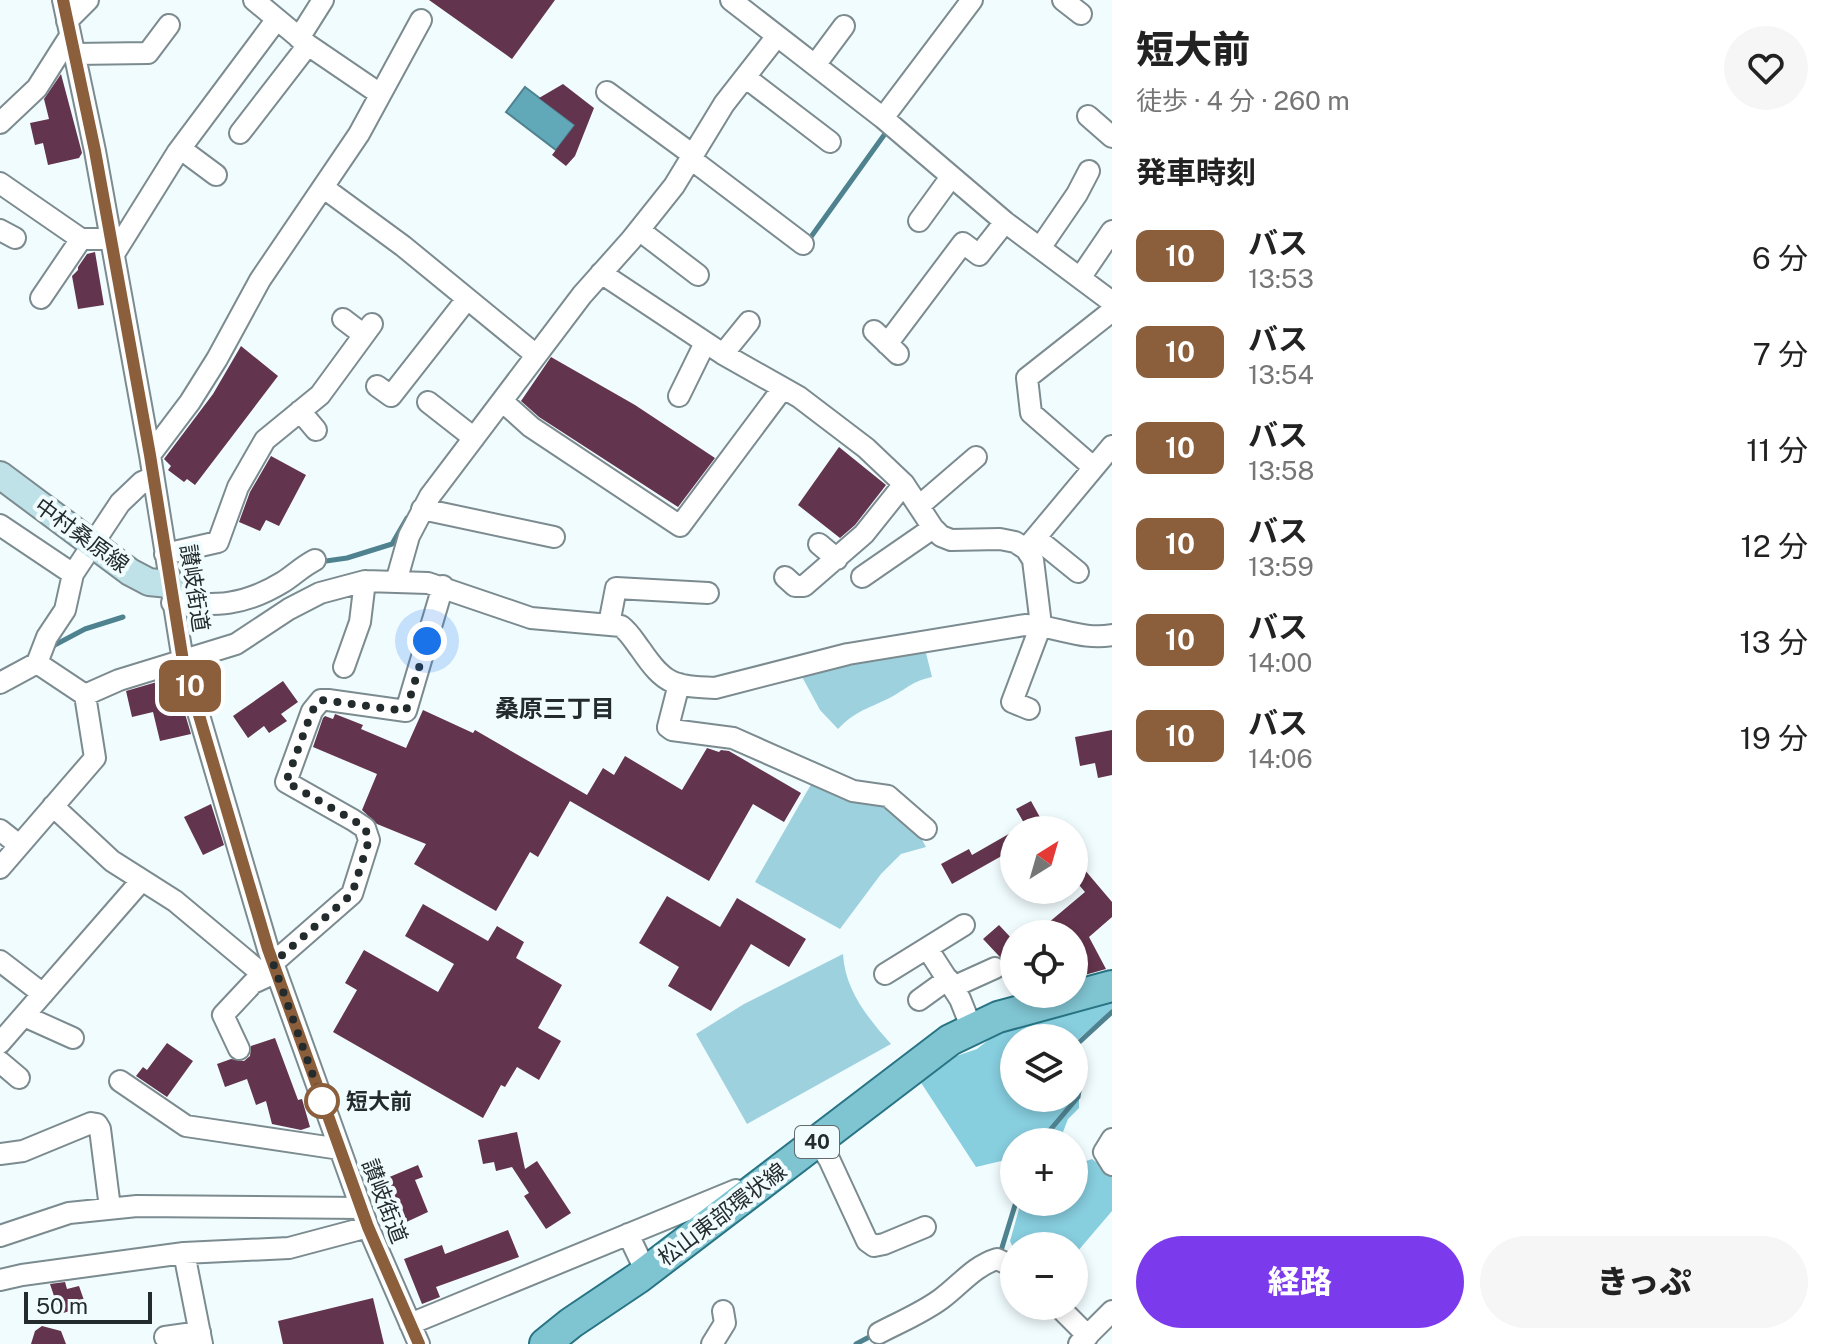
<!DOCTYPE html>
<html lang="ja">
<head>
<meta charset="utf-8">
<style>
	body { margin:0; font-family:"Public Sans","Noto Sans JP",sans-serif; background:#f6f6f6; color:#222; height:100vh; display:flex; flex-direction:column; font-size:30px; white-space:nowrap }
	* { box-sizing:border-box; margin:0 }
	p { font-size:26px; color:#767676 }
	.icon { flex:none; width:44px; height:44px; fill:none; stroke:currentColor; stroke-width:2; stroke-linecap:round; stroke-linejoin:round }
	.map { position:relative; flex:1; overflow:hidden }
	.drawer { display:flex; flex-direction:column; background:#fff; width:720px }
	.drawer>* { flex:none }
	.badge { padding:0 16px; border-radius:12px; font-size:28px; line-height:52px }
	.needle { width:52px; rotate:37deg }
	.tools { position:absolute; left:1000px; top:816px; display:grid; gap:16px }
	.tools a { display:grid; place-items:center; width:88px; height:88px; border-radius:50%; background:#fff; box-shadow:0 4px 12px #0003; font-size:40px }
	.scale { position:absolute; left:24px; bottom:20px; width:128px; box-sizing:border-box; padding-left:8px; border:4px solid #242b2d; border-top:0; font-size:22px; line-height:28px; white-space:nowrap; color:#242b2d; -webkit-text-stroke:6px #f1fcff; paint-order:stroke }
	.you { position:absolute; width:40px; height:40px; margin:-20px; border:6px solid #fff; border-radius:50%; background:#1a73e8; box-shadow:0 0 0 12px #1a73e833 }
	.map>.badge { position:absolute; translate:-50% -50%; box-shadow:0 0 0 4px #fff }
	h2 { padding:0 24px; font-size:30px; line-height:72px }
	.round { display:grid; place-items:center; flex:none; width:84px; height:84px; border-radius:42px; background:#f6f6f6 }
	.headline { display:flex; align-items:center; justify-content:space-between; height:136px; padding:0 24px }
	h1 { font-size:38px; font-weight:800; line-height:60px }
	.primary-button { display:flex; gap:16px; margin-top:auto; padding:16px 24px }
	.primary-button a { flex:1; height:92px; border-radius:48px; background:#7c3aed; color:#fff; font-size:32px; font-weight:800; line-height:92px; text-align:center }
	.primary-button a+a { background:#f6f6f6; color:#222 }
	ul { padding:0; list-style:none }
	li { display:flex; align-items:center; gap:24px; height:96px; padding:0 24px }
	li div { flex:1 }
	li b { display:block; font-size:30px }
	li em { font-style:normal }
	li .badge { min-width:88px; font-weight:700; text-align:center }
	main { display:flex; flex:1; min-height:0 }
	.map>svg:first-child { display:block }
	.green { fill:#9dd1de }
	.forest { fill:#87cedf }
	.water { fill:#61a8b9; stroke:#4f828f; stroke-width:2 }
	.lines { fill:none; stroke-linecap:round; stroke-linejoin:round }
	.stream { stroke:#4f828f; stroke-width:5 }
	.building { fill:#63344d }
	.street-casing { stroke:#7b8b8f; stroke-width:24 }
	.secondary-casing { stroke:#7b8b8f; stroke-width:30 }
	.primary-casing { stroke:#287484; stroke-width:34 }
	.street { stroke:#fff; stroke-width:20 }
	.secondary { stroke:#bfe1e8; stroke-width:26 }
	.primary { stroke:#7fc4d1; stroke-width:30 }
	.line-casing { stroke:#fff; stroke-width:18 }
	.line { stroke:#8b5e3c; stroke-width:12 }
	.walk { stroke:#242b2d; stroke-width:8; stroke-dasharray:0 14.4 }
	.stop-dot { fill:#fff; stroke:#8b5e3c; stroke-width:4 }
	.labels { text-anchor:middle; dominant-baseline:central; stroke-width:8; stroke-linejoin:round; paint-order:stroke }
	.shield { fill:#f1fcff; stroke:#626a6c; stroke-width:2 }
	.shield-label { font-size:20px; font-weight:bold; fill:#242b2d }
	.street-label { font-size:22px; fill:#242b2d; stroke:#f1fcff }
	.stop-label { font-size:22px; font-weight:bold; fill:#242b2d; stroke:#f1fcff; text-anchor:start }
	.neighbourhood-label { font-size:24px; font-weight:bold; fill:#242b2d; stroke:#f1fcff }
</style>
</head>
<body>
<main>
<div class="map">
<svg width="1112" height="1344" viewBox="0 0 1112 1344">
	<rect width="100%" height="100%" fill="#f1fcff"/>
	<path class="green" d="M924,645l8,32c-17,4 -21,8 -34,16 -24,15 -39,14 -60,36l-18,-19 -20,-37z
		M813,781c42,13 93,22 113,66l-25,7 -20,20 -41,55 -85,-47z
		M843,954c2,36 24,63 48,90l-144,80 -51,-90 48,-30z"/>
	<path class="forest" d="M1112,998v12l-38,33v-5h-60v60h60v-21l5,9v22l-11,11 -5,13 6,10h-55v16l-38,9 -58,-89 21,-16 38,-13 18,-14z
		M1092,1159l20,15v37l-35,41 -3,-6h-60v4l-4,-9 11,-39h53v-37z"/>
	<path class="water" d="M525,87l50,38 -19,25 -50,-38z"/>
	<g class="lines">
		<path class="stream" d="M808,241l79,-110
			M319,562l28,-4 45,-14 15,-26
			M51,647l34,-18 38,-12
			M1074,1047l38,-35
			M1040,1142l38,-45 2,-13 -6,-16
			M1000,1254l16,-52
			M856,1344l17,-9"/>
	</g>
	<path class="building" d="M429,0h126l-43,59z
		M61,74l21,79 -3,5 -31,7 -5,-22 -8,2 -5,-22 19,-4 -5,-20z
		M563,84l31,24 -19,48 -9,10 -14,-11 23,-30 -36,-27z
		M95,252l9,53 -26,4 -6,-33 6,-6v-3l9,-13z
		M241,346l37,30 -83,109 -8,-6 -3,3 -16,-12 3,-4 -7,-7 49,-65z
		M551,357l84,48 80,53 -37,49 -139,-90 -18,-16z
		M839,447l47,38 -31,40 -15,13 -42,-33z
		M271,456l35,19 -27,51 -13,-6 -6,11 -21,-9 11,-30z
		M174,677l17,57 -31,7 -7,-29 -21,5 -6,-26z
		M283,681l15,21 -17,12 6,7 -18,12 -5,-7 -16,12 -15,-22z
		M423,710l50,23 2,-3 112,65 16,-27 11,7 11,-19 57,34 25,-42 12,4 2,-2 8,1 72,42 -17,29 -31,-18 -44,77 -139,-80 -32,56 -8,-5 -34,59 -82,-47 12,-20 -49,-20 -15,-14 15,-36 -64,-27 10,-29 2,-2 8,3 2,-5 28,11 -2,4 45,19z
		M1112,730v45l-14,3 -3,-15 -15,3 -5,-29z
		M1031,801l16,29h-19l-12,-21z
		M211,804l13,41 -21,10 -19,-38z
		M1014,831v18l-62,35 -11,-20 28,-15 3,6z
		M1084,869l28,33v15l-23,20 17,32 -32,9v-44h-39l50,-42 -11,-13z
		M667,896l53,31 17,-29 69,41 -17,28 -38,-23 -40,67 -43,-25 11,-19 -40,-24z
		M423,904l65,37 9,-15 27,16 -8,16 46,27 -24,43 23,13 -22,39 -22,-13 -12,20 -4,-2 -18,33 -150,-86 24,-42 -12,-7 19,-33 74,42 16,-28 -49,-28z
		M999,925l15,16v31l-31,-33z
		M275,1038l23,62 4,-1 8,28 -9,3 -29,-6 -6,-23 -10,4 -9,-26 -22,8 -8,-23 14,-5 13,2 6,-5 1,-10z
		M167,1043l26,18 -26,36 -31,-21 7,-9 4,3z
		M517,1132l8,37 12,-8 34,52 -25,16 -22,-33 5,-3 -17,-26 -16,4 -2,-9 -11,2 -5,-24z
		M418,1165l5,12 -8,3 13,32 -41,19 -19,-45z
		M508,1230l11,27 -83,30 4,10 -18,7 -18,-45 38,-14 3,9z
		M65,1282l2,7 12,-3 7,20 -26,8 -10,-30z
		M373,1298l11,46h-101l-5,-23z
		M42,1326l19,5 5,13h-35l4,-13z"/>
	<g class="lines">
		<defs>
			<path id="street" d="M63,0l32,151 55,304 33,206 85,288 100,278 51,117
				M254,0l54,45 72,49
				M731,0l152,118 122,104 107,80
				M1063,0l18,14
				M67,21l21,-21
				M299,38l24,-38
				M74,54l74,-1 21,-28
				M815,65l29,-39
				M745,77l85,65
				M607,92l86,63
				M1088,116l24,21
				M883,118l89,-118
				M0,123l37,-35 33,-52
				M240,133l68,-88
				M181,149l35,26
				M691,159l112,85
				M0,183l81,56h30
				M324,188l79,58 133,109
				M919,221l32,-44
				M0,230l15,8
				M639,230l59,45
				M1040,248l37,-54 12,-23
				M114,254l63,-101 100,-134
				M601,273l122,81 76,43 67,51 38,36 29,44 8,8 10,4 49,-1 15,3 11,7 7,11 8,65 -29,77 17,7
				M1080,278l32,-47
				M41,298l40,-59
				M343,319l21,16
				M874,331l24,23
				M887,344l76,-101 16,12 26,-33
				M723,354l26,-32
				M377,386l14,10 76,-97
				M679,396l26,-53
				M502,401l29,26 149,99 103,-138
				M428,402l46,36
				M300,411l16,19
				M150,455l40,-53 27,-43 43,-79 99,-146 62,-114
				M1093,467l-62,-54 -4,-35 85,-67
				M919,506l57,-49
				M422,509l132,28
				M0,525l73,49
				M1036,538l42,34
				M819,544l18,15
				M1026,549l86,-103
				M165,554l53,-12 20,-55 27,-47 55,-45 52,-71
				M785,577l10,9h9l60,-52 40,-50
				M862,577l71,-49
				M396,582l13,-46 21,-40 152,-201 49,-55 43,-54 50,-82 53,-68
				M172,603c45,3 72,3 111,-21 11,-7 20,-16 32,-22
				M609,624l7,-36 92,5
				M37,663l10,-26 18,-27 8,-36 47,-71 22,-21 11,-5
				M344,667l16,-45 5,-41
				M0,683l37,-20 48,32
				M679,684l-11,43 4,3 61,8 120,53 35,5 38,33
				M53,806l59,55 63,40 91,76 10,-4
				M0,830l19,15
				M0,868l95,-110 -10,-63 34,-15 117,-36 53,-35 31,-16 45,-12 63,2 103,35 90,8c9,7 13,15 20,24 24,35 32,36 74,38l133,-34 177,-29c30,0 57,16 87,10
				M964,925l-37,23 33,51 12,30
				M0,961l43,33
				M273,963l79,-69 17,-54 -4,-12 -12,-8 -67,-38 26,-71 9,-11h7l78,11 37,-125
				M885,974l42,-26
				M953,987l42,-19
				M919,1000l29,-21
				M24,1016l49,22
				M0,1043l142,-163
				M239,1049l-16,-34 30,-32 13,-6
				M0,1062l19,16
				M120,1081l66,45 154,23
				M1112,1139l-8,13 8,13
				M817,1142l12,17 38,82 7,5 10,-2 41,-17
				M0,1154l23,-3 68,-28 6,1 3,5 10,79
				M628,1234l18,38
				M0,1236l69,-23 68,-7 224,2
				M184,1253l18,91
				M0,1280l22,-5 162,-22 105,-5 79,-21
				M1058,1306l30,30
				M410,1324l326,-134 4,10
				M879,1333c21,-11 43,-20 62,-34 19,-14 33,-33 56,-40l17,8
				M165,1337l35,-5
				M712,1344l13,-21 -2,-12
				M1079,1344l33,-33"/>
			<path id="secondary" d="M0,475l130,97 19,10 20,2"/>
			<path id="primary" d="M545,1344l26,-21 67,-45 312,-238 48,-23 114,-31"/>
		</defs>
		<use href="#street" class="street-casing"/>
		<use href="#secondary" class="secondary-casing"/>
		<use href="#primary" class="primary-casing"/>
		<use href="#street" class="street"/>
		<use href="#secondary" class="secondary"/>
		<use href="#primary" class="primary"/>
	</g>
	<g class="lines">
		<defs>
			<path id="line" d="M63,0l32,151 55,304 33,206 85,288 100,278 51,117"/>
		</defs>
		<use href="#line" class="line-casing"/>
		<use href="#line" class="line"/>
		<path class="walk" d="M322,1101l-49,-138 79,-69 17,-54 -4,-12 -12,-8 -67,-38 26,-71 9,-11 85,11 21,-70"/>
	</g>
	<circle class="stop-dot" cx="322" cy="1101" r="16"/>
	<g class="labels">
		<rect class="shield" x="795" y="1126" width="44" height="32" rx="6"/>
		<g class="shield-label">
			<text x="817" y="1142">40</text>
		</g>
		<g class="street-label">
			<text transform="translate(82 535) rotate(36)">中村桑原線</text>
			<text transform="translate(195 588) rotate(81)">讃岐街道</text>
			<text transform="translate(385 1201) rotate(69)">讃岐街道</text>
			<text transform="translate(722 1214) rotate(-37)">松山東部環状線</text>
		</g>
		<g class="stop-label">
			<text x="346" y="1101">短大前</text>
		</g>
		<g class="neighbourhood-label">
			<text x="555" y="708">桑原三丁目</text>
		</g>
	</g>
</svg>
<div class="tools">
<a><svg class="needle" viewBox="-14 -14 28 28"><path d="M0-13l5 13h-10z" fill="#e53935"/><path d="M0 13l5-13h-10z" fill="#767676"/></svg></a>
<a><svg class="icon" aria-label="locate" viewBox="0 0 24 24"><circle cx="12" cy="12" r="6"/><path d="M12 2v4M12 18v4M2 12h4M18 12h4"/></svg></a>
<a><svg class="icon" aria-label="layers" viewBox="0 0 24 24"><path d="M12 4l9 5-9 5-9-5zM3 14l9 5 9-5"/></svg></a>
<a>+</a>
<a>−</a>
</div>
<div class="scale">50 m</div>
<div class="you" style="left:427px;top:641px"></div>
<b class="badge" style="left:190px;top:686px;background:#8b5e3c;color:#fff">10</b>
</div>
<section class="drawer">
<div class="headline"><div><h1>短大前</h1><p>徒歩 · 4 分 · 260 m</p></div><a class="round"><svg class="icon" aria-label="heart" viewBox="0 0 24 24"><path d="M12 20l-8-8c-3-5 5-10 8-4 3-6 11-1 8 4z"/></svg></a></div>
<h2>発車時刻</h2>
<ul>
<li><span class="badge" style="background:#8b5e3c;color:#fff">10</span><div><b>バス</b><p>13:53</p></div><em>6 分</em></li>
<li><span class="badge" style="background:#8b5e3c;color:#fff">10</span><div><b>バス</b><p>13:54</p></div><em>7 分</em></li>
<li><span class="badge" style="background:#8b5e3c;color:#fff">10</span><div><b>バス</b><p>13:58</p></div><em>11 分</em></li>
<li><span class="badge" style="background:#8b5e3c;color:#fff">10</span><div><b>バス</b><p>13:59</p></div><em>12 分</em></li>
<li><span class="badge" style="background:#8b5e3c;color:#fff">10</span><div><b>バス</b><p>14:00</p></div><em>13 分</em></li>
<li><span class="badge" style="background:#8b5e3c;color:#fff">10</span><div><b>バス</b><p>14:06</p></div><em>19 分</em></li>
</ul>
<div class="primary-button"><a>経路</a><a>きっぷ</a></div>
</section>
</main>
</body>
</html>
